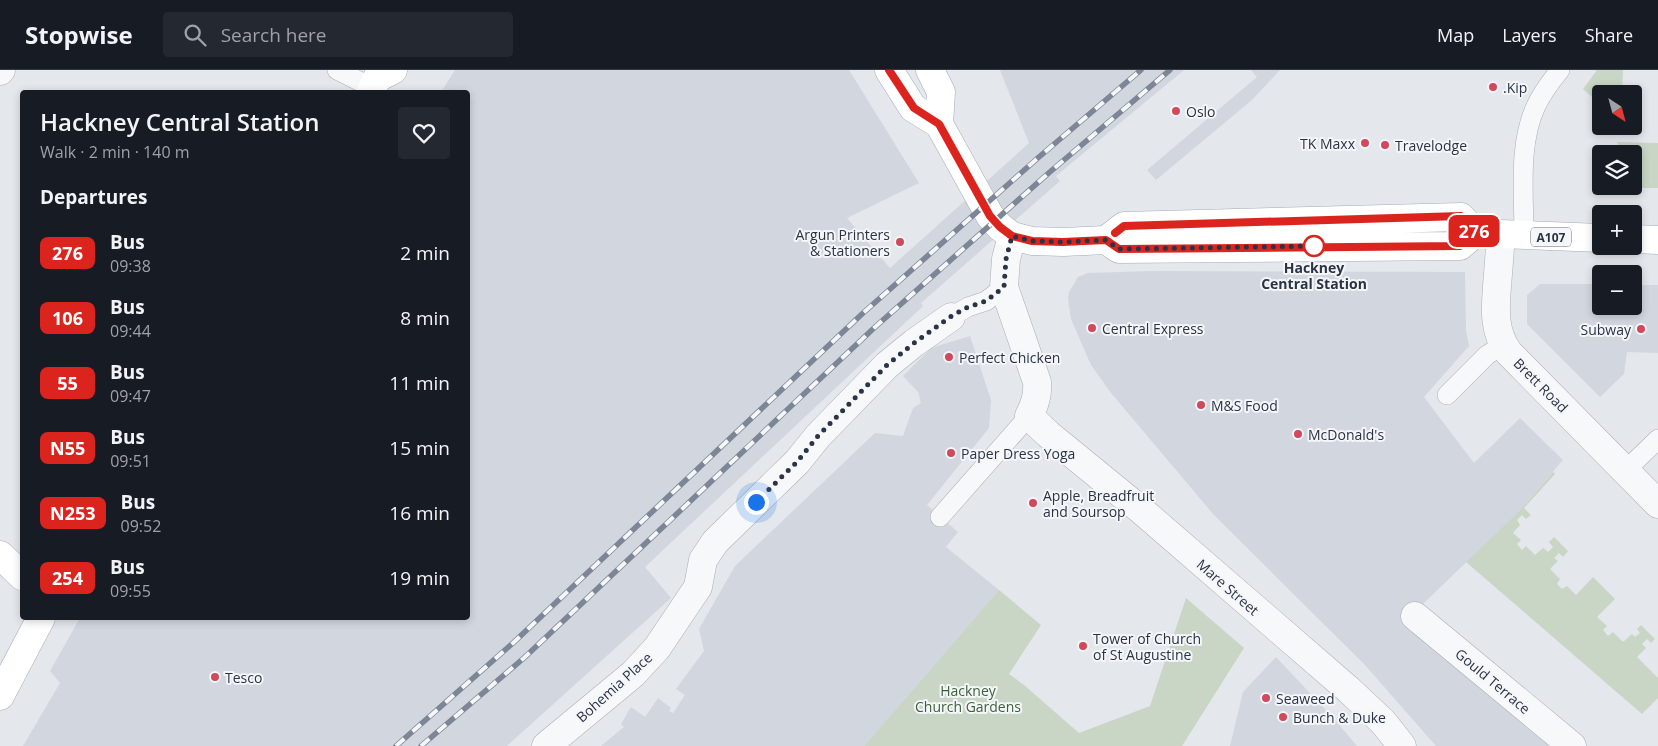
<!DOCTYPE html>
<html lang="en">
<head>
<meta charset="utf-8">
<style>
	body { margin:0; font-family:"Open Sans",sans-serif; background:#242831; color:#f1f3f6; height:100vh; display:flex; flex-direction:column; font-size:19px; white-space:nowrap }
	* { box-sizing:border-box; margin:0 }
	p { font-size:16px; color:#9ea1a6 }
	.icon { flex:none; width:28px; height:28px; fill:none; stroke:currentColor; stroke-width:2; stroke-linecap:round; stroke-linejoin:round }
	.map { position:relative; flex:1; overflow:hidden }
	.panel { position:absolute; left:20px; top:20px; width:450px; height:530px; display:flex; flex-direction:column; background:#171b24; border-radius:5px; box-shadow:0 2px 8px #0003 }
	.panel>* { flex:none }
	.badge { padding:0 10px; border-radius:8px; font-size:18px; line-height:32px }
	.needle { width:32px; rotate:144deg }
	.tools { position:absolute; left:1592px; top:15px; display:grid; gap:10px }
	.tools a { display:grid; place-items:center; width:50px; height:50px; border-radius:5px; background:#171b24; box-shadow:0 2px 8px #0003; font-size:25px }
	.you { position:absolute; width:25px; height:25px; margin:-12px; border:4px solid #fff; border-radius:50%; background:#1a73e8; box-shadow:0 0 0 8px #1a73e833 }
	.map>.badge { position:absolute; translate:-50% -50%; box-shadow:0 0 0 2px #fff }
	h2 { padding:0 20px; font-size:19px; line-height:45px }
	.round { display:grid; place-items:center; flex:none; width:52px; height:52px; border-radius:5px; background:#242831 }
	.summary { display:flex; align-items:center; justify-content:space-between; height:85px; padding:0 20px }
	h1 { font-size:24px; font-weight:600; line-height:38px }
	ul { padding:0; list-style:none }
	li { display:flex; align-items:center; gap:15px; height:65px; padding:0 20px }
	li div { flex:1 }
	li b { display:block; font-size:19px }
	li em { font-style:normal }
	li .badge { min-width:55px; font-weight:700; text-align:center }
	header { display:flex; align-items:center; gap:30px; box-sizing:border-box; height:70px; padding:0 25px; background:#171b24; border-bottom:1px solid #363941 }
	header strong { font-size:24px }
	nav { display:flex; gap:28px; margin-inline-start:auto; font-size:18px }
	.search { width:350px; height:45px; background:#242831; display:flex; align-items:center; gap:12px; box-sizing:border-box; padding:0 18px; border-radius:5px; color:#9ea1a6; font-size:19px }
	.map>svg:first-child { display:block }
	.built { fill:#d2d6de }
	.green { fill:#c9d6c5 }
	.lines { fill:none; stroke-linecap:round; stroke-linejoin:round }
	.lane-casing { stroke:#a9aeb7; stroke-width:20 }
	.street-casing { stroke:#a9aeb7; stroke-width:29 }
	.secondary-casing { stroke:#a9aeb7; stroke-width:29 }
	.primary-casing { stroke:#a3abb8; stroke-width:29 }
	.lane { stroke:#f7f8fa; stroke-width:19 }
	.street { stroke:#f7f8fa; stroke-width:28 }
	.secondary { stroke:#fff; stroke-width:28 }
	.primary { stroke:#fff; stroke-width:28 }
	.rail-casing { stroke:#7d8696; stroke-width:5.5 }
	.rail { stroke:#f4f6f9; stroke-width:4; stroke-dasharray:11; stroke-linecap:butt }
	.line-casing { stroke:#fff; stroke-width:11 }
	.line { stroke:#dc241f; stroke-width:8 }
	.walk { stroke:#2b3445; stroke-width:5; stroke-dasharray:0 9 }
	.poi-dot { fill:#d1495b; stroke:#f4f6f9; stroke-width:2 }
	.stop-dot { fill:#fff; stroke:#dc241f; stroke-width:2.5 }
	.labels { text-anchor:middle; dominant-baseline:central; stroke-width:4; stroke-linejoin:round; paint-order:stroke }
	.shield { fill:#f4f6f9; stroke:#676e7b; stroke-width:1 }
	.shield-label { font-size:12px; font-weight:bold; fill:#2b3445 }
	.poi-label { font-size:14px; fill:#2b3445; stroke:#f4f6f9; text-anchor:start }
	.stop-label { font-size:14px; font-weight:bold; fill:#2b3445; stroke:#f4f6f9 }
	.street-label { font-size:14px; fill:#2b3445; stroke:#f4f6f9 }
	.park-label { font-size:14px; fill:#3f6138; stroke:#f4f6f9 }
</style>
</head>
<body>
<header>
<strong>Stopwise</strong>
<div class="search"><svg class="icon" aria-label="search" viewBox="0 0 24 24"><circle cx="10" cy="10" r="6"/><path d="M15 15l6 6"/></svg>Search here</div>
<nav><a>Map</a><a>Layers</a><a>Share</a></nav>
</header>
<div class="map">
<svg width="1658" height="676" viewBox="0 0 1658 676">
	<rect width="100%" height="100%" fill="#e4e7ec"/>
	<path class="built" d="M455,0h394l70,113 -72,35 43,50 139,-125 -29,-73h184l-128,106 4,5 -139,122 2,3 -278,261 26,31 -164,148h-484l37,-63 -10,-12 30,-53h388v-526h-27z
		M1251,0h29l-28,30 -96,80 -9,-10 110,-93z
		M1152,201l313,1 1,58 3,16 -45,51 50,66 46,-45 43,42 -43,50 -99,96 139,140h-124l-71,-81 -151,-150 -103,-122 -20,-28 -20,-46 -3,-20 1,-7 9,-15 10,-4z
		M1540,214h61v22h33v-21h24v68l-31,-1 -3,22 -24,23 -73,-73v-29z
		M970,266l21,64 -2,28 -62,77 31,27 -12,15 53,43 -135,156h-263l23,-19 -3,-3 10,-17 14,10 13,-19 13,10 -2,3 4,2 12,-18 -9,-6 28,-38 -5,-22 36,-63 140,-133 28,3 10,-28 8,-5 -3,-11 -15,-16 28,-28z
		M1276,587l60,64 21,25h-127l13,-54z"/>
	<path class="green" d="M1597,0h26l-1,24h-21v11l-18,-16z
		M1617,72l41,1v45h-21l-3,-7v-27h-12z
		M1553,402l2,2 -31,34 7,7 -5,4 -4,-4 -5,5 3,5 -7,8 8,7 -4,4 5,6 4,-4 9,9 8,-7 5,4 5,-5 -4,-5 5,-5 14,14 -5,6 -4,-4 -5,5 4,3 -8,8 10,10 -3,5 5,5 5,-3 9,9 17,-18 22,22 -18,18 10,9 -4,4 5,6 5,-4 10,10 9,-8 3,3 5,-4 -3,-4 4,-4 14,14 -4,4 -4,-4 -5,5 4,4 -9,9 21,21v20l-16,16 -176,-152 54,-52z
		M999,520l42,35 -32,49 15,11 55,48 71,-27 36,-108 58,50 -62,98h-318z"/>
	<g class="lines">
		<defs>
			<path id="lane" d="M337,0l36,18
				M1524,166c0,-42 -6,-92 12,-130 6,-13 15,-25 24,-36
				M951,247l17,-10 18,-6 18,-14
				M1447,325l40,-40 16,-10
				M1625,401l33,-32
				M940,447l89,-101"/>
			<path id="street" d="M0,1l1,-1
				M1501,165c-1,13 -2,26 -3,39 -2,28 -7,55 11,79l149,151
				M1012,166l-6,23 -2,28 33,95c1,13 -2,22 -8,34l19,18 93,76 208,180 34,32 19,24
				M1415,546l157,130
				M546,676l87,-72 24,-26 41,-61 5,-27 12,-18 82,-80 21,-26 69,-71 27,-22 37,-26"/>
			<path id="secondary" d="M371,22l6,-14 16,-8
				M0,485l22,21
				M0,626l41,-78"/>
			<path id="primary" d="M889,0l24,38 26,16 51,92 10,11 12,9 20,5 31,1 43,-2 18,-14 337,-9 14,16 126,5
				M930,0l11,22 -2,32
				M1634,169l24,1
				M1106,170l13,9 341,-3 15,-13"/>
		</defs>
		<use href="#lane" class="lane-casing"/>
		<use href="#street" class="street-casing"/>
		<use href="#secondary" class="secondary-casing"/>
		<use href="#primary" class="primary-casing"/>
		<use href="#lane" class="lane"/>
		<use href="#street" class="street"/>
		<use href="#secondary" class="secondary"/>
		<use href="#primary" class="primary"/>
		<defs>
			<path id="rail" d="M396,676l117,-103 349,-329 177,-157 102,-87
				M421,676l104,-89 349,-329 177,-157 119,-101"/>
		</defs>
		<use href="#rail" class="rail-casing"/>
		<use href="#rail" class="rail"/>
	</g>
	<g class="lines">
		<defs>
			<path id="line" d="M889,0l25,38 25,16 51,92 10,11 12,9 20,5 31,1 43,-2 13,9 341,-3 15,-13 -14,-17 -337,10 -9,7"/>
		</defs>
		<use href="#line" class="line-casing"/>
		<use href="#line" class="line"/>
		<path class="walk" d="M756,432l41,-40 21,-26 69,-71 27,-22 36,-26 18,-10 18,-6 18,-14 2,-28 6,-23 20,5 31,1 43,-2 13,9 200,-3h-5"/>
	</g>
	<g class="poi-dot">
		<circle cx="1493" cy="17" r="5"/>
		<circle cx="1176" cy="41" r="5"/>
		<circle cx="1365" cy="73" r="5"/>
		<circle cx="1385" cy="75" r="5"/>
		<circle cx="900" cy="172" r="5"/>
		<circle cx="1092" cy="258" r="5"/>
		<circle cx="1641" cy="259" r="5"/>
		<circle cx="949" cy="287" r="5"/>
		<circle cx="1201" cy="335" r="5"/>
		<circle cx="1298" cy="364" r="5"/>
		<circle cx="951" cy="383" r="5"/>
		<circle cx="1033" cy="433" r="5"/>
		<circle cx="1083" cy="576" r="5"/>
		<circle cx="215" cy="607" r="5"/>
		<circle cx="1266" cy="628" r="5"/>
		<circle cx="1283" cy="647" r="5"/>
	</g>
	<circle class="stop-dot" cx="1314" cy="176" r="10"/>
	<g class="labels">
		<rect class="shield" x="1531" y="157.5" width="40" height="19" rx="4"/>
		<g class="shield-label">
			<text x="1551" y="167">A107</text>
		</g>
		<g class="poi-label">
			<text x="1503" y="17">.Kip</text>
			<text x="1186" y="41">Oslo</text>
			<text x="1355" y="73" text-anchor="end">TK Maxx</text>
			<text x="1395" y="75">Travelodge</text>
			<text x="890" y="164" text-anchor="end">Argun Printers<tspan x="890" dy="16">&amp; Stationers</tspan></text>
			<text x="1102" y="258">Central Express</text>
			<text x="1631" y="259" text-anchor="end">Subway</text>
			<text x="959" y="287">Perfect Chicken</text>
			<text x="1211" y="335">M&amp;S Food</text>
			<text x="1308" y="364">McDonald's</text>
			<text x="961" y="383">Paper Dress Yoga</text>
			<text x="1043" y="425">Apple, Breadfruit<tspan x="1043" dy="16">and Soursop</tspan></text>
			<text x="1093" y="568">Tower of Church<tspan x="1093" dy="16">of St Augustine</tspan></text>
			<text x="225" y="607">Tesco</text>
			<text x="1276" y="628">Seaweed</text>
			<text x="1293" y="647">Bunch &amp; Duke</text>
		</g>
		<g class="stop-label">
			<text x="1314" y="197">Hackney<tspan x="1314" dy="16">Central Station</tspan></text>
		</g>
		<g class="street-label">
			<text transform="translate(1541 315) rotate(45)">Brett Road</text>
			<text transform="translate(1228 517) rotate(41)">Mare Street</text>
			<text transform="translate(1493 611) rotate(40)">Gould Terrace</text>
			<text transform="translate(614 617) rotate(-42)">Bohemia Place</text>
		</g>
		<g class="park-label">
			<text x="968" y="620">Hackney<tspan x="968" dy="16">Church Gardens</tspan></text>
		</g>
	</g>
</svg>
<div class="tools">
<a><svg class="needle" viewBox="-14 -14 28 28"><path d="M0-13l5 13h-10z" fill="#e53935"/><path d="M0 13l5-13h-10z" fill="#9ea1a6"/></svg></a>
<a><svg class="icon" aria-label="layers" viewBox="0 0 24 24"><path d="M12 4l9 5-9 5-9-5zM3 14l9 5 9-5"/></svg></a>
<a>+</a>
<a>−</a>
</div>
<div class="you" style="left:756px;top:432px"></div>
<b class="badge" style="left:1474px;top:161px;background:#dc241f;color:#fff">276</b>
<section class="panel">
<div class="summary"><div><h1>Hackney Central Station</h1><p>Walk · 2 min · 140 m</p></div><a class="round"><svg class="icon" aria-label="heart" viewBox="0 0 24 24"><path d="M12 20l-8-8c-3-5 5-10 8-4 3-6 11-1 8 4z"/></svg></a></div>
<h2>Departures</h2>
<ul>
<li><span class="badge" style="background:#dc241f;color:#fff">276</span><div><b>Bus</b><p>09:38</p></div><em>2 min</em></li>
<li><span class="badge" style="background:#dc241f;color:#fff">106</span><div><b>Bus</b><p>09:44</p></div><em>8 min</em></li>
<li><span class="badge" style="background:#dc241f;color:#fff">55</span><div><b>Bus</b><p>09:47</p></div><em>11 min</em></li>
<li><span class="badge" style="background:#dc241f;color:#fff">N55</span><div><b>Bus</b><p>09:51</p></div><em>15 min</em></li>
<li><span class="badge" style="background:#dc241f;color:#fff">N253</span><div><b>Bus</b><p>09:52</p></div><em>16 min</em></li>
<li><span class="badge" style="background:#dc241f;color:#fff">254</span><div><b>Bus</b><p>09:55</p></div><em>19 min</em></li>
</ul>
</section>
</div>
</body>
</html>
